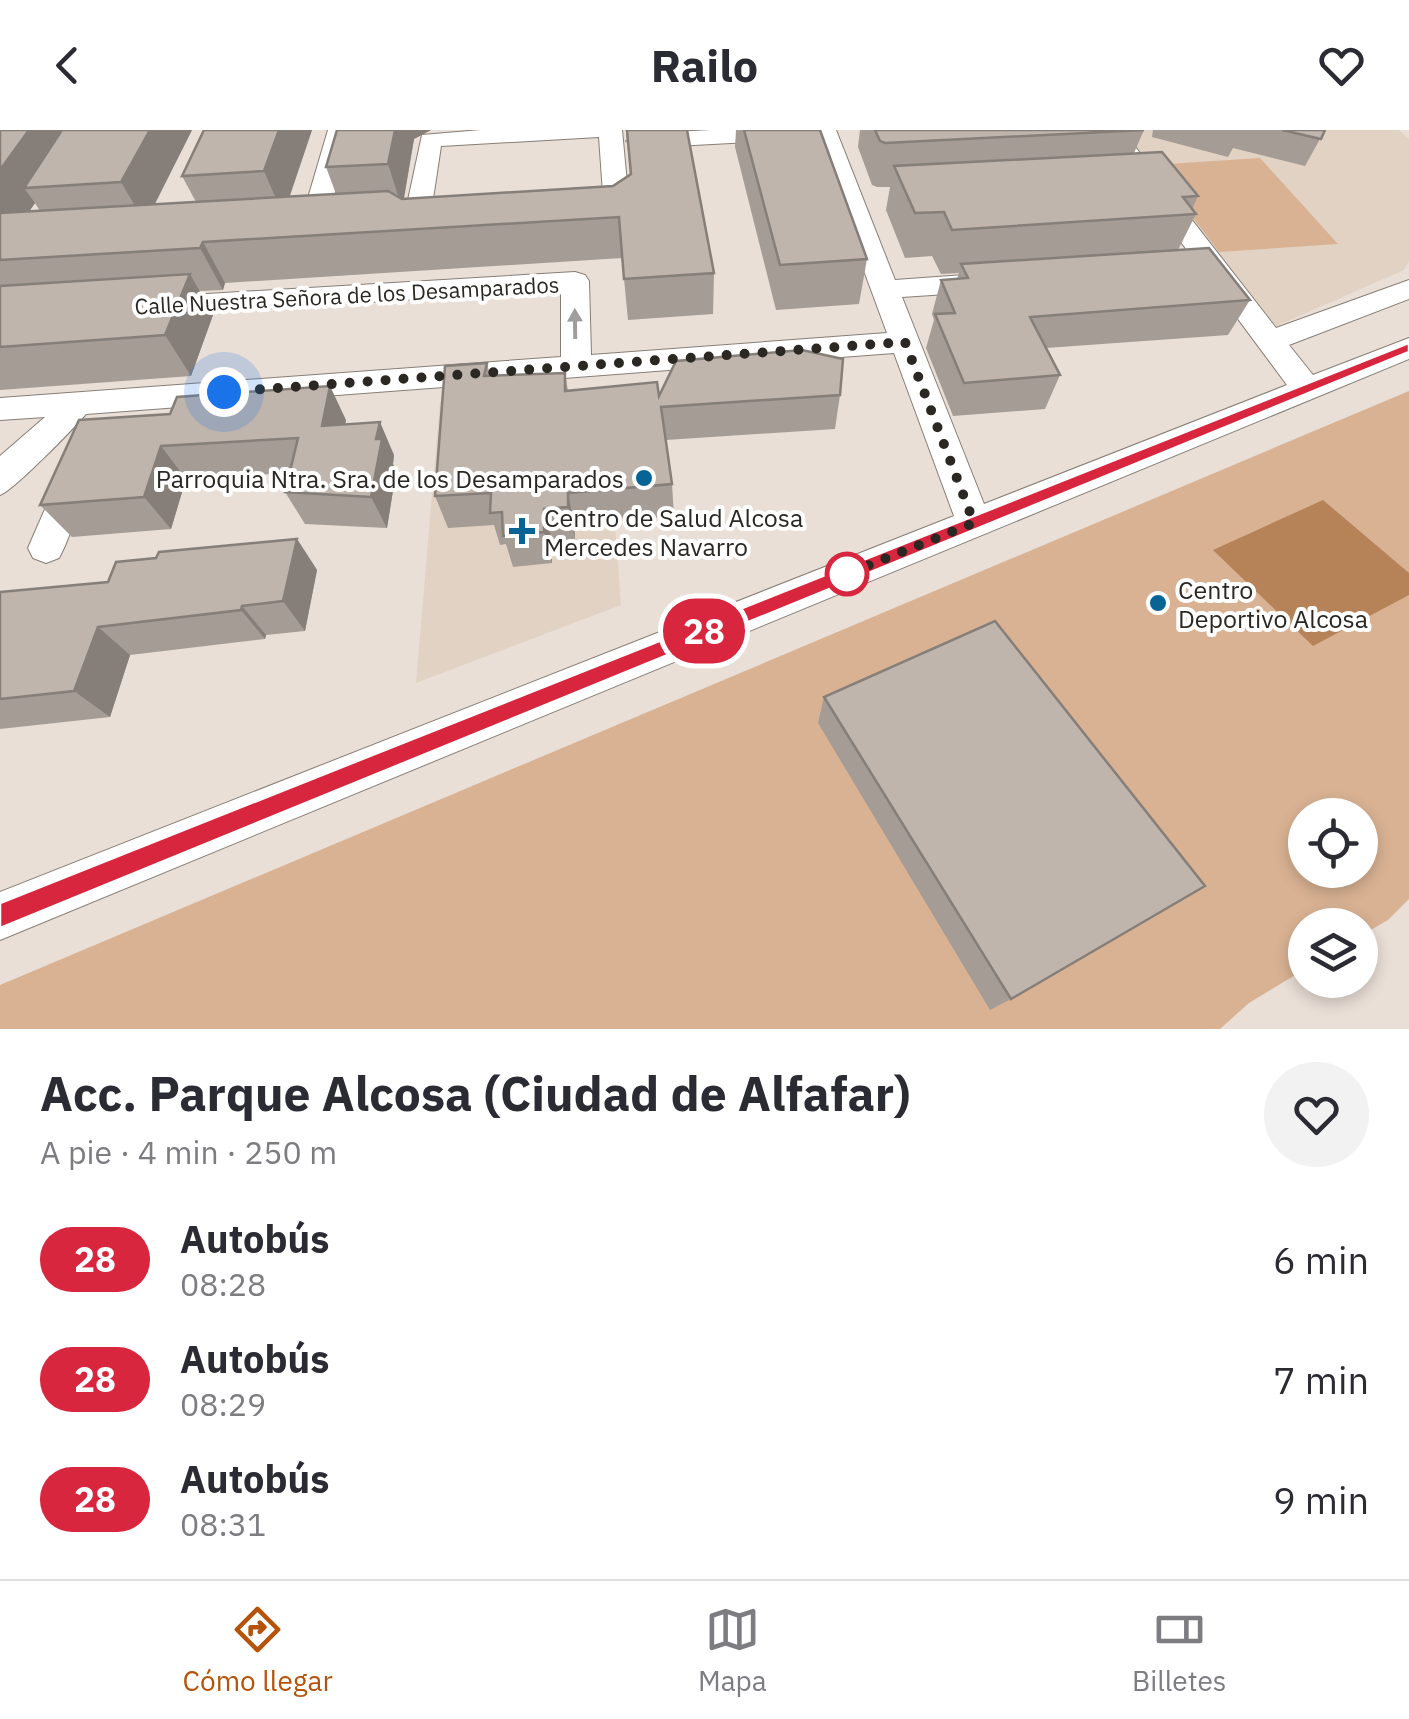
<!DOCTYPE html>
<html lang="es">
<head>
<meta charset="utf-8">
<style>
	body { margin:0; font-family:"IBM Plex Sans",sans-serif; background:#f2f2f3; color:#2b2b33; height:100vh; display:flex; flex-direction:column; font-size:38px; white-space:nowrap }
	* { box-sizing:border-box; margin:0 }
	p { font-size:32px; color:#7c7c81 }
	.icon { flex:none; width:55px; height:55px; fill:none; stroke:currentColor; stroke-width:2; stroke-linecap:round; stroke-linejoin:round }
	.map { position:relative; height:899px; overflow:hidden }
	.drawer { display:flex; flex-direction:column; background:#fff; flex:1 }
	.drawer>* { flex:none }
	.badge { padding:0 20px; border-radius:32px; font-size:35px; line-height:65px }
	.buttons { position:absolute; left:1288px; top:668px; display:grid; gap:20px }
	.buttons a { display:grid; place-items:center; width:90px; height:90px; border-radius:50%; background:#fff; box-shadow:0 5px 15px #0003; font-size:50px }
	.you { position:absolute; width:50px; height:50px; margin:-25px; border:8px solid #fff; border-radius:50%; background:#1a73e8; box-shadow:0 0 0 15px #1a73e833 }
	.map>.badge { position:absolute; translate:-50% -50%; box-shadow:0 0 0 5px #fff }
	.round { display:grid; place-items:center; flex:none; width:105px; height:105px; border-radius:52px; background:#f2f2f3 }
	.summary { display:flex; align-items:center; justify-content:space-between; height:170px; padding:0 40px }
	h1 { font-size:48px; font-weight:800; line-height:75px }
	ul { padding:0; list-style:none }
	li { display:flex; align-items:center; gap:30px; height:120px; padding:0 40px }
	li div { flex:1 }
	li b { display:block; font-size:38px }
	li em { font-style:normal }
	li .badge { min-width:110px; font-weight:700; text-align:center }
	header { display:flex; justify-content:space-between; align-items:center; height:130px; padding:0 40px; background:#fff; font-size:45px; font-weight:800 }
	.tab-bar { display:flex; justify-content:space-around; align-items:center; height:140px; border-top:2px solid #e1e1e2; background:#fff; font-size:28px; color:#7c7c81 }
	.tab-bar a { display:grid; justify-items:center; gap:5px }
	.tab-bar .selected { color:#b45309 }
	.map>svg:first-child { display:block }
	.built { fill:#e1d2c4 }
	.green { fill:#d9b293; fill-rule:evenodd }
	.water { fill:#b68359 }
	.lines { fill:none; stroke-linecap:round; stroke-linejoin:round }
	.minor-casing { stroke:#877e76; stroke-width:2 }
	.minor { fill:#fff; fill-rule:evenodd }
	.wall { fill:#a49c95; fill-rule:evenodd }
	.shaded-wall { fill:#867f79 }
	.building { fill:#bfb5ad; stroke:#867f79; stroke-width:2.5 }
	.oneway { fill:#a09e9c }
	.line { fill:#d7263d; stroke:#fff; stroke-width:2.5 }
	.walk { stroke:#2b2824; stroke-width:10; stroke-dasharray:0 18 }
	.poi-dot { fill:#086494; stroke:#fff; stroke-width:4 }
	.stop-dot { fill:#fff; stroke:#d7263d; stroke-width:5 }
	.labels { text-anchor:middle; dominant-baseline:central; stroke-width:8; stroke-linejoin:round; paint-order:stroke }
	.far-street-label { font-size:22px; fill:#2b2824; stroke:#fff }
	.poi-label { font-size:25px; fill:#2b2824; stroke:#fff; text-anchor:start }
</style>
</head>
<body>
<header><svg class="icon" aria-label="back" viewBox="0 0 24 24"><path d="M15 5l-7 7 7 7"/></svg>Railo<svg class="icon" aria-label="heart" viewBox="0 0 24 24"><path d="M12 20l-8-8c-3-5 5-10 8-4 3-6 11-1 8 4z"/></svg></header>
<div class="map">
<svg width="1409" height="899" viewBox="0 0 1409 899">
	<rect width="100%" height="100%" fill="#eadfd7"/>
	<path class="built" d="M1118,0h281l10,9v122l-5,9 -136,60z
		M605,259l16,216 -205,78 24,-282z"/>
	<path class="green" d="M1260,28l78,86 -119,8 -66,-87z
		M1409,261v508l-21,21 -28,16v-11h-55v44l-56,34 -29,26h-1220v-44zM1305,685h55v55h-55z"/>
	<path class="water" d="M1323,370l86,73v22l-96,51 -100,-96z"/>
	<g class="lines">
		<defs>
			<path id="minor" d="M328,0h24l-26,95 -13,8 -13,-8z
				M481,0h141l8,85 -4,6 -31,4 -13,-8 4,-6 18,-3 -5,-71 -158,9 -11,73 14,1 4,6 -13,8h-29l-4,-6 20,-93z
				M711,0h86l2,3 -12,7 -149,8 -12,-7 12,-7z
				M812,0h24l59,150 97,-7 10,3 4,6 -4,6 -10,3 -90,6 82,207 303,-119 -189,-255h24l154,198 133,-48v19l-120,46 24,30 96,-37v21l-1409,581v-48l954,-376 -60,-163 -808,61c-13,15 -73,77 -86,81v-39l45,-39 -45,3v-22l561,-41v-67l-403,25 -10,-3 -4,-6 4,-6 10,-3 417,-25 10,3 4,6 2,74 296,-22z
				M76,334l12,4 5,9 -29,71 -5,10 -13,5 -13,-5 -5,-10 31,-71 5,-9z"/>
		</defs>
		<use href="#minor" class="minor-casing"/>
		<use href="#minor" class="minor"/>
	</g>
	<path class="wall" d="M0,0h192l-37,74 41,-2 -14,-26 22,-46h108l-22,66 46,-2 -10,-27 11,-37h94l-17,9 -10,60 209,-13 17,-12 -4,-43 -1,-1h62l27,143 -1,41 -85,6 -6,-62 -397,25 -2,7 -24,1 14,24 -22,61 -191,14zM35,73l5,8h-11z
		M736,0h84l47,129 -8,45 -83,6 -41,-163z
		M860,0h284l-10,23 64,43 -6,13 4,5 -18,36 72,50 -22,35 -182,13 14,27 -15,34 -92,7 -27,-68 8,-28 -2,-6 9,-34 16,-1 2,-6 -18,1 -9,-18 -27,2 -19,-48 4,-23h-13l-5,-2 -14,-38z
		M1153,0h172l-20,36 -72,-18 -5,9 -76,-20z
		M487,233l3,13 75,-3 3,18 91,5 181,-1 -5,34 -169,11 6,44 2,32 -100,9 1,14 -23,2v22l-39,4 -7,-23 -6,1 -6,-20 -46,3 -13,-32z
		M79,290h267l-1,4 49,31 -1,9 3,8 -9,56 -82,-4 -20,-32 5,-19 -104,6 -15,50 -99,8 -32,-32z
		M297,409l20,31 -12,61 -39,4 -1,4 -135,16 -20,62 -110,12v-137l108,-10 48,-24z
		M824,567l187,302 -21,11 -172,-287z"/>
	<path class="shaded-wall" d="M29,0h53l-58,58 11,15 -19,28 -16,2v-63z
		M150,0h42l-47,93 -24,-41z
		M279,0h33l-29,85 -19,-44z
		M395,0h36l-17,9 -12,69 -14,-44z
		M203,112l22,41 -2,7 -23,-42z
		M190,144l23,41 -22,61 -26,-41z
		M330,256l16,34 -7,39 -17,-33z
		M380,292l14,33 -1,9 3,8 -9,56 -16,-31 5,-58z
		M161,316l25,33 -15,50 -27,-32z
		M568,363l6,32 1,14 -7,-32z
		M544,379l8,32v22l-8,-31z
		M297,409l20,31 -12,61 -22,-30z
		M242,476l24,29 -1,4 -24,-29z
		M98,497l32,28 -20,62 -36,-26z"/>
	<path class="building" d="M0,0h29l-29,40z
		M62,0h88l-29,52 -97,6z
		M204,0h75l-15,41 -82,5z
		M337,0h58l-7,34 -62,3z
		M627,0h60l27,143 -90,6 -5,-62 -416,25 -3,6 -200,12v-47l388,-22 14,8 211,-13 18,-12z
		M744,0h76l47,129 -87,6z
		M875,0h269l-259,13 -5,-2z
		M1282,0h43l-4,9z
		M1162,22l36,44 -15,1 13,17 -244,16 -8,-18 -29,1 -21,-47z
		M1209,118l41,52 -220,17 30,58 -96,8 -29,-69 20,-1 -14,-33 27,-2 -7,-14z
		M190,144l-25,61 -165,12v-61z
		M802,220l41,9 -3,36 -179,12 11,77 -104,9v14l-24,2v23l-41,4 -1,-24 -12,1 1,-20 -56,3 10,-130 42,-3 -3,13 81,-3v18l92,-9 2,14 17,-35z
		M330,256l-8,40 58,-4 -4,17h6l-11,58 -86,-5 13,-54 -137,8 -17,51 -104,8 39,-85 91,-6 7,-17z
		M297,409l-14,62 -41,5 -1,4 -143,17 -24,64 -74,8v-107l108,-10 8,-20 40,-4 3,-6z
		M995,491l210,265 -194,113 -187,-302z"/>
	<defs><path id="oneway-solid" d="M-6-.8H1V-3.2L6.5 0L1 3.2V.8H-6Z" transform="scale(2.5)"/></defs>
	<use class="oneway" href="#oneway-solid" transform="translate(575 194) rotate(-91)"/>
	<path class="line" d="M1409,213v9l-1409,576v-25z"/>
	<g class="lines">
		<path class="walk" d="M224,262l681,-50 69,181 -127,51"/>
	</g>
	<g class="poi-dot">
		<circle cx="644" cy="348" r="10"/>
		<path d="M517 386h10v10h10v10h-10v10h-10v-10h-10v-10h10z"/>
		<circle cx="1158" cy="473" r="10"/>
	</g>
	<circle class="stop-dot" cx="847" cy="444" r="20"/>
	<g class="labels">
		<g class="far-street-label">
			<text transform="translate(347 165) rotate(-3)">Calle Nuestra Señora de los Desamparados</text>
		</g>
		<g class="poi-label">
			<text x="624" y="348" text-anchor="end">Parroquia Ntra. Sra. de los Desamparados</text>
			<text x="544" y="387">Centro de Salud Alcosa<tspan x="544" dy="29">Mercedes Navarro</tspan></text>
			<text x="1178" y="459">Centro<tspan x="1178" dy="29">Deportivo Alcosa</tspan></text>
		</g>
	</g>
</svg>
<div class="buttons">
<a><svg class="icon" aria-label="locate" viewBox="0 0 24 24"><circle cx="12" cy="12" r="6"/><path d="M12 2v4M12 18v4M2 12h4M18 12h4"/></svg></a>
<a><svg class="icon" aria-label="layers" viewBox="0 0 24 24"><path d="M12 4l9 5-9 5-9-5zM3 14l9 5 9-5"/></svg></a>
</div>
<div class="you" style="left:224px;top:262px"></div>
<b class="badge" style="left:704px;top:501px;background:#d7263d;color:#fff">28</b>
</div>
<section class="drawer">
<div class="summary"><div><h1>Acc. Parque Alcosa (Ciudad de Alfafar)</h1><p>A pie · 4 min · 250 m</p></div><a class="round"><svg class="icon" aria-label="heart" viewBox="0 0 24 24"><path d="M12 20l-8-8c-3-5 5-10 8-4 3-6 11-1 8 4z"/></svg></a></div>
<ul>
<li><span class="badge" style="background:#d7263d;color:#fff">28</span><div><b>Autobús</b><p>08:28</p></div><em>6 min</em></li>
<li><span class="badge" style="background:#d7263d;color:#fff">28</span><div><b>Autobús</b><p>08:29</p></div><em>7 min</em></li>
<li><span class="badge" style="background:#d7263d;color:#fff">28</span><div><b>Autobús</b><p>08:31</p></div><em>9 min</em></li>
</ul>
</section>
<nav class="tab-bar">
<a class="selected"><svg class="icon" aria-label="directions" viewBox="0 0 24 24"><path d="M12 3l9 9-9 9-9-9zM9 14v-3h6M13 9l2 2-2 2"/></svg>Cómo llegar</a>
<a><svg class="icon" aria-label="map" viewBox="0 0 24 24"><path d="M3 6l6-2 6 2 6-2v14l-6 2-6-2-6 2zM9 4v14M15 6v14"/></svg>Mapa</a>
<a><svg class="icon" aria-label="tickets" viewBox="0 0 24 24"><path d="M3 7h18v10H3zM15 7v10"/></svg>Billetes</a>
</nav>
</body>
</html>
